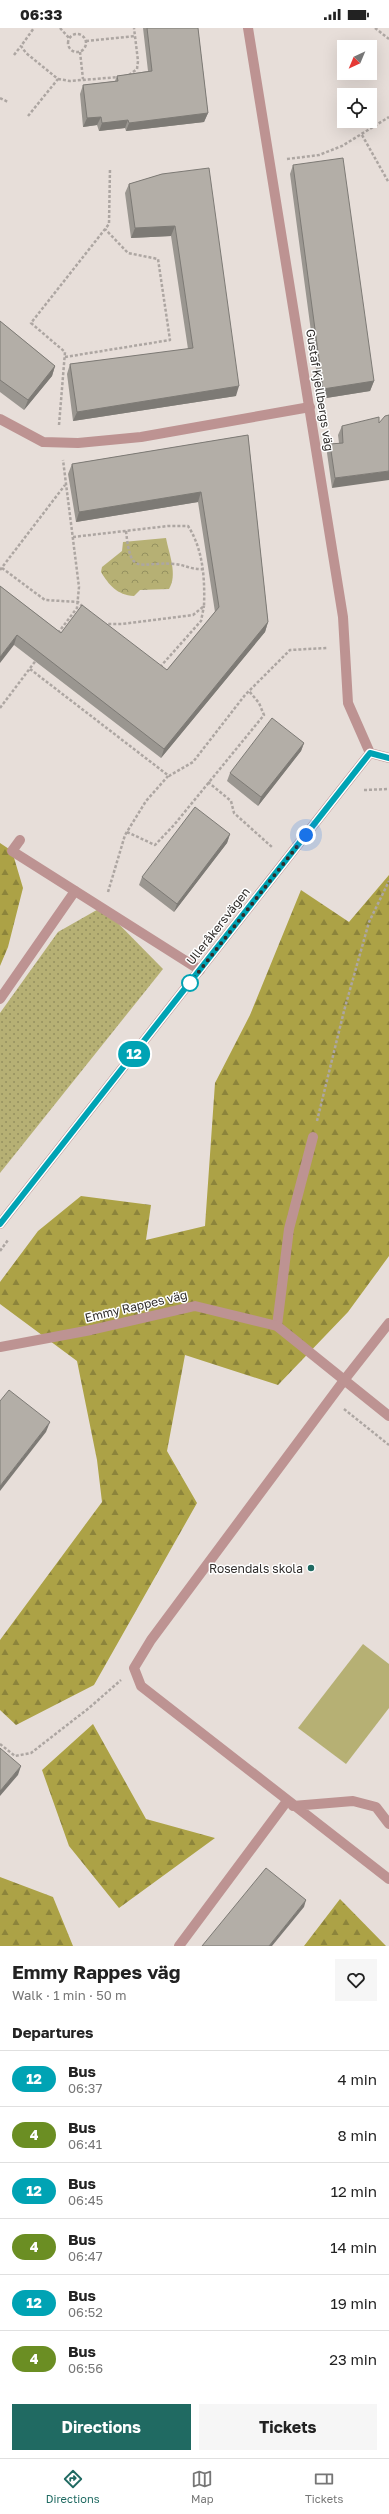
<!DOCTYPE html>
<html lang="en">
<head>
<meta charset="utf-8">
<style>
	body { margin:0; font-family:"Golos Text",sans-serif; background:#f6f6f6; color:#222; height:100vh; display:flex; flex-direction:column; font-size:15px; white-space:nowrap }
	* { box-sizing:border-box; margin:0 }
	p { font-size:13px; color:#767676 }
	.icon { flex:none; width:22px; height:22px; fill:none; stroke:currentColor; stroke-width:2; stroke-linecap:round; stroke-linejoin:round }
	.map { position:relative; height:1918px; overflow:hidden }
	.details { display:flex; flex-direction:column; background:#fff; flex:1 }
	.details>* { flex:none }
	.badge { padding:0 8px; border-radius:13px; font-size:14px; line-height:26px }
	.needle { width:26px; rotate:224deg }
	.fabs { position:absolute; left:337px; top:12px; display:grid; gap:8px }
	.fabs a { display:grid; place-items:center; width:40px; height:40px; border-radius:0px; background:#fff; box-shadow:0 4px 16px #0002; font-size:20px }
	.you { position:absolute; width:20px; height:20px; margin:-10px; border:3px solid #fff; border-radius:50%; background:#1a73e8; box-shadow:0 0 0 6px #1a73e833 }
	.map>.badge { position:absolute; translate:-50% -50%; box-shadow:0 0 0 2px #fff }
	h2 { padding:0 12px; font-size:15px; line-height:36px }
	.round { display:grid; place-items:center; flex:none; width:42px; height:42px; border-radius:0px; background:#f6f6f6 }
	.summary { display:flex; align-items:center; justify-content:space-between; height:68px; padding:0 12px }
	h1 { font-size:19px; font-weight:700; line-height:30px }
	.primary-button { display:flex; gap:8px; margin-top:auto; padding:8px 12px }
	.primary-button a { flex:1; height:46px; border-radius:0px; background:#206a62; color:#fff; font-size:16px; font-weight:700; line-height:46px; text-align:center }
	.primary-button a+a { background:#f6f6f6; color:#222 }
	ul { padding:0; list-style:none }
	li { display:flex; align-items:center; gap:12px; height:56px; padding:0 12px; border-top:1px solid #e0e0e0 }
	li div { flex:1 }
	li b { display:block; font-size:15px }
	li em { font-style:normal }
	li .badge { min-width:44px; font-weight:700; text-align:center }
	.status { display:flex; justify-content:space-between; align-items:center; height:28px; padding:0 20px; background:#fff; direction:ltr }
	.status svg { height:11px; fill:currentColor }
	.dock { display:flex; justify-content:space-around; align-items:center; height:56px; border-top:1px solid #e0e0e0; background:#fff; font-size:11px; color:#767676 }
	.dock a { display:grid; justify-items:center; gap:2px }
	.dock .active { color:#206a62 }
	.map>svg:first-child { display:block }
	.grass { fill:url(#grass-dots) }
	.forest { fill:url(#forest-firs) }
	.park { fill:url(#park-crowns) }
	.garden { fill:#b6b074 }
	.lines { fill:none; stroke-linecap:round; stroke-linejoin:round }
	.path { stroke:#ada6a2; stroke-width:2.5; stroke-dasharray:3 2; stroke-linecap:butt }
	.service { stroke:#bd9392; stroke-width:10 }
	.minor { stroke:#bd9392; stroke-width:10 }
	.wall { fill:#9a9690 }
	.shaded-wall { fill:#7d7a75 }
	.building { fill:#b3aea7; stroke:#7d7a75 }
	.line-casing { stroke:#fff; stroke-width:9 }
	.line { stroke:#00a3b4; stroke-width:6 }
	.walk { stroke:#302d2b; stroke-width:4; stroke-dasharray:0 7.2 }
	.stop-dot { fill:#fff; stroke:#00a3b4; stroke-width:2 }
	.poi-dot { fill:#206a62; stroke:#fff; stroke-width:1.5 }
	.labels { text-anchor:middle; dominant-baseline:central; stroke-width:3; stroke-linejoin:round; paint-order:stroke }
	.street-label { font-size:12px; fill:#302d2b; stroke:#fff }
	.poi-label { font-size:12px; fill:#302d2b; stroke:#fff; text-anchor:end }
</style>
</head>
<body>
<div class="status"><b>06:33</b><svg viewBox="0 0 49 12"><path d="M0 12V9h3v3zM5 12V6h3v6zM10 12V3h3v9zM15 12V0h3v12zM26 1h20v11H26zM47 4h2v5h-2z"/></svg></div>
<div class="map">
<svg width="389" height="1918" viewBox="0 0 389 1918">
	<defs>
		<pattern id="grass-dots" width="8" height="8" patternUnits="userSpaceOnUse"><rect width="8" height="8" fill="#b6b074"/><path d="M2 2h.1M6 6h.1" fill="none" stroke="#94905f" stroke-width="1.8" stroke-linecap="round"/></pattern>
		<pattern id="forest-firs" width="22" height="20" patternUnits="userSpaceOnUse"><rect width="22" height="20" fill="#aca246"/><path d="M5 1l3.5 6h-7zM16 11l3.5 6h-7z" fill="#8c843b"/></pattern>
		<pattern id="park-crowns" width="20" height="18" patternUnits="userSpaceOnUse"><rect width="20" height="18" fill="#b6b074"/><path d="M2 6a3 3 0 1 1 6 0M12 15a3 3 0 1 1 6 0" fill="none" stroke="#94905f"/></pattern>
	</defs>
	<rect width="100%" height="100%" fill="#e7ded9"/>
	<path class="grass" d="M102,879l61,62 -163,204v-160l58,-81z"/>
	<path class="forest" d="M0,815l12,8 11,37 -15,59 -8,19z
		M389,847v381l-41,56 -70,73 -93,-30 -18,96 30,52 -103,182 -78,40 -16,-15v-70l102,-138 -5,-42 -20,-99 -77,-57v-22l38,-51 43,-35 70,9 -5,35 59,-14 10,-143 35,-68 51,-125 48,32z
		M93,1696l53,95 69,19 -96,70 -50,-62 -27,-76z
		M0,1849l53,20 20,49h-73z
		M340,1871l46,47h-82z"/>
	<path class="park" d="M166,510c3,16 12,37 3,51l-29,1 -6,6c-17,-1 -25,-11 -33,-24l1,-5 20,-16 1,-9z"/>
	<path class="garden" d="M363,1616l26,20v44l-43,56 -48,-36z"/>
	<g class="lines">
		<path class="path" d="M60,0l9,10
			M375,0l14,11
			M68 15a9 9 0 1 1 18 0a9 9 0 1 1-18 0Z
			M86,13l49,-5
			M80,24l3,27
			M14,27l7,-9
			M129,47l8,-6 1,-8 -4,-33
			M58,51l12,2 49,-4
			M0,70l8,4
			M28,88l30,-37 -32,-26 -5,-7 13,-18
			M362,107l27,48
			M287,131l32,-4 23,-9 47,-29
			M65,329l105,-17 -12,-81 -30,-6 -23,-24
			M59,397l6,-73 -34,-29 78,-99 1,-56
			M126,503c5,47 12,30 49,33 10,1 17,6 28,5
			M73,509l95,-11h20c15,23 17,52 16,80l-11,9 -71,9h-16
			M2,540l43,32 33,2 5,5
			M0,542l65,-85
			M58,605l19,-25 2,-21 -16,-127
			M160,639l41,-46 3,-15
			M30,641l139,107 24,-14 52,-67 45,-45 37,-2
			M0,680l37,-49
			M208,754l23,19 3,12 39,35
			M364,762l25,-1
			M127,804l28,13 19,-20 90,-110 -5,-12 -10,-12
			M108,864l17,-57 21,-34 22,-25
			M317,1093l27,-110 25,-89 20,-41
			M0,1223l8,-11
			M344,1381l45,36
			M0,1716l15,12 16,-3 58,-45 32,-28"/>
		<path class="service" d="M0,391l43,23 35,1 63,-6 169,-30
			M20,812l-8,11 188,119
			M277,1298l12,-97 24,-92
			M345,1351l-194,261 -17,28 7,18 248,193
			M293,1778l60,-5 23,6 13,17
			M179,1918l108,-145"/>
		<path class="minor" d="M248,0l95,589 5,86 22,50
			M0,971l75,-108
			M0,1196l370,-471 19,5
			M0,1319l91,-17 104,-24 82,20 112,90
			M345,1351l44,-56"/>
	</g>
	<path class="wall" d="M143,0h55l10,85 -4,9 -78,9 -1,-3 -26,3 -2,-6 -14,2 -3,-33 3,-9 32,-4 2,-5 31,-5z
		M293,137l81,216 -4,10 -50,8 -30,-225z
		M162,146l74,222 -163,25 -6,-47 3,-10 118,-15 -17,-113 -40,2 -6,-45 4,-9z
		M0,293l55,45 -3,10 -28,34 -24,-18z
		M379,395l-47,65 -5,-35 3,-9 9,-1 -1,-8 4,-9z
		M248,407l20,187 -3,10 -104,126 -147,-113 -14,-59 61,47 106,37 48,-58 -17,-110 -122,20 -8,-48 4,-10z
		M304,715l-3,8 -43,55 -31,-25 3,-8z
		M230,806l-3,9 -53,69 -35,-27 3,-8z"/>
	<path class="shaded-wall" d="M208,85l-4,9 -78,9 3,-8z
		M101,89l-4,8 -14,2 4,-9z
		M128,92l-3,8 -26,3 3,-8z
		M175,198l-4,10 -40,2 4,-10z
		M55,338l-3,10 -28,34 4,-10z
		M374,353l-4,10 -50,8 3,-10z
		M239,358l-3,10 -163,25 4,-9z
		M389,443v9l-57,8 3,-10z
		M201,464l-3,10 -122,20 3,-10z
		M268,594l-3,10 -104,126 3,-9z
		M17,607l-3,10 -14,18v-6z
		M304,715l-3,8 -43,55 3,-9z
		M230,806l-3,9 -53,69 3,-8z
		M50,1394l-4,10 -46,59v-5z
		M21,1738l-3,9 -18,21v-5z
		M306,1872l-2,7 -32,39h-3z"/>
	<path class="building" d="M147,0h51l10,85 -79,10 -1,-3 -26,3 -1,-6 -14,1 -4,-33 35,-4 -1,-5 35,-5z
		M343,130l31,223 -51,8 -30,-224z
		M209,140l30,218 -162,26 -7,-48 123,-16 -18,-122 -40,2 -6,-44 33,-10z
		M0,293l55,45 -27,34 -28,-20z
		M389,387v56l-54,7 -5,-34 13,-1 -1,-17 37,-9v6l6,-7z
		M248,407l20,187 -104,127 -147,-114 -17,22v-71l61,47 21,-28 85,65 52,-63 -18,-115 -122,20 -7,-48z
		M272,690l32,25 -43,54 -31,-24z
		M195,779l35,27 -53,70 -35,-27z
		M9,1362l41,32 -50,64v-85z
		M0,1720l21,18 -21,25z
		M266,1840l40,32 -37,46h-67z"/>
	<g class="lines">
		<defs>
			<path id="line" d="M0,1196l370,-471 19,5"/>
		</defs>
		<use href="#line" class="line-casing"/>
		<use href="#line" class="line"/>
		<path class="walk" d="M190,955l116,-148"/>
	</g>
	<circle class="stop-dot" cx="190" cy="955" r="8"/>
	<circle class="poi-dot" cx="311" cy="1540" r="4"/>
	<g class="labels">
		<g class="street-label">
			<text transform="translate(320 362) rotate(81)">Gustaf Kjellbergs väg</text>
			<text transform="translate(218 898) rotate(-52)">Ulleråkersvägen</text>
			<text transform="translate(136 1278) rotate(-13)">Emmy Rappes väg</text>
		</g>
		<g class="poi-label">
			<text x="303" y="1540">Rosendals skola</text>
		</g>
	</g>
</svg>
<div class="fabs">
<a><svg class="needle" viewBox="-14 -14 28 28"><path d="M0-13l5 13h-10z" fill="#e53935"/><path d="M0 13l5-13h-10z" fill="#767676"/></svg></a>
<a><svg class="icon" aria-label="locate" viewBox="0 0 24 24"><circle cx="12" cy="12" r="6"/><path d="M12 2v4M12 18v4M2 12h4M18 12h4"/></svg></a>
</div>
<div class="you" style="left:306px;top:807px"></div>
<b class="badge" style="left:134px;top:1026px;background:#00a3b4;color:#fff">12</b>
</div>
<section class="details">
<div class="summary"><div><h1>Emmy Rappes väg</h1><p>Walk · 1 min · 50 m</p></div><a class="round"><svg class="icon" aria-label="heart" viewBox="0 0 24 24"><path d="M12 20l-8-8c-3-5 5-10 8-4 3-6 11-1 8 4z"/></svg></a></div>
<h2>Departures</h2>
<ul>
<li><span class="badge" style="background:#00a3b4;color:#fff">12</span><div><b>Bus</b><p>06:37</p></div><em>4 min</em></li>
<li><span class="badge" style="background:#6b8e23;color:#fff">4</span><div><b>Bus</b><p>06:41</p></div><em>8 min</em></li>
<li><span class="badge" style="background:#00a3b4;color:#fff">12</span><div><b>Bus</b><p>06:45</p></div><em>12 min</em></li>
<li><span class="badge" style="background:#6b8e23;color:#fff">4</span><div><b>Bus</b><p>06:47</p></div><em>14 min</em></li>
<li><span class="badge" style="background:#00a3b4;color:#fff">12</span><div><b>Bus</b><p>06:52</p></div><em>19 min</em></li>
<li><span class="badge" style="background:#6b8e23;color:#fff">4</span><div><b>Bus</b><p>06:56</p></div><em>23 min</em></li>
</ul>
<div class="primary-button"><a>Directions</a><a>Tickets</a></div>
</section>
<nav class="dock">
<a class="active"><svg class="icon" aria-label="directions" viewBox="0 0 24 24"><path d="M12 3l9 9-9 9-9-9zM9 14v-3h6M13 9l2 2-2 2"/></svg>Directions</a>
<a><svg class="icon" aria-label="map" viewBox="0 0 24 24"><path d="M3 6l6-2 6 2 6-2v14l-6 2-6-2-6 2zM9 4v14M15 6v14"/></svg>Map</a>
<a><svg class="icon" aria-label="tickets" viewBox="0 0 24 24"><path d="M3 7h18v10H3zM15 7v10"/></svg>Tickets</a>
</nav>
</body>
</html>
